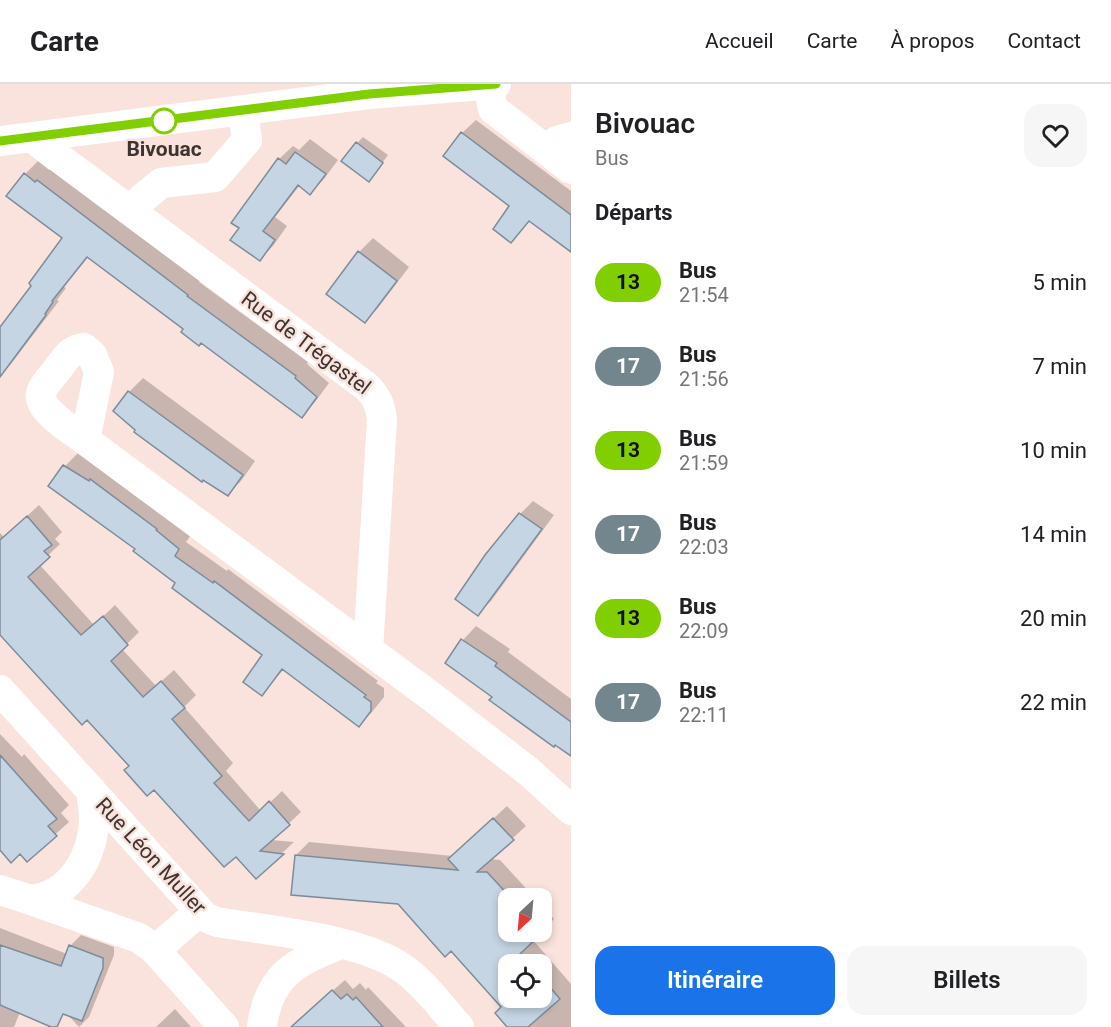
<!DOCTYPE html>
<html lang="fr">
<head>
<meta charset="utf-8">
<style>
	body { margin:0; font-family:Roboto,sans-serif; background:#f6f6f6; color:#202124; height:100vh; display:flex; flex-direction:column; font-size:22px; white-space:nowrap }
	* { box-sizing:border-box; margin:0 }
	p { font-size:20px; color:#757577 }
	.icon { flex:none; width:33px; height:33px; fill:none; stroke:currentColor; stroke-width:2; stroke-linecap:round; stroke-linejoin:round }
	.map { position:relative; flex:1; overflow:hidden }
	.sheet { display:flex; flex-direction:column; background:#fff; width:540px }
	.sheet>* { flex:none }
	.badge { padding:0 12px; border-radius:20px; font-size:21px; line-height:39px }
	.needle { width:39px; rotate:206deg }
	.tools { position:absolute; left:498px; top:804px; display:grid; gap:12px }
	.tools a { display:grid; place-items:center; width:54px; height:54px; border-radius:12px; background:#fff; box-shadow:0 3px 9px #0003; font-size:30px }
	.map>.badge { position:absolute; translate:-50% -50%; box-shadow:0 0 0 3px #fff }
	h2 { padding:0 24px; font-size:22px; line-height:54px }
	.round { display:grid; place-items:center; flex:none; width:63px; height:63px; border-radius:18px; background:#f6f6f6 }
	.summary { display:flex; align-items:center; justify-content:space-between; height:102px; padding:0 24px }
	h1 { font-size:28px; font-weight:600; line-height:45px }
	.button { display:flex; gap:12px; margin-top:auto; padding:12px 24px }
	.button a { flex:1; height:69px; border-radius:18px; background:#1a73e8; color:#fff; font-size:24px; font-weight:600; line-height:69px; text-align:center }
	.button a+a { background:#f6f6f6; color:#202124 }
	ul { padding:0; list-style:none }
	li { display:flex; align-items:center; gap:18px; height:84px; padding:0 24px }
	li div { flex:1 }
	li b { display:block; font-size:22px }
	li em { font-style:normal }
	li .badge { min-width:66px; font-weight:700; text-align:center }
	header { display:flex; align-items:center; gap:36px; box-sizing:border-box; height:84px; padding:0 30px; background:#fff; border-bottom:2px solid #e0e0e0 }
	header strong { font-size:28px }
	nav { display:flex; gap:33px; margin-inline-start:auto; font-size:21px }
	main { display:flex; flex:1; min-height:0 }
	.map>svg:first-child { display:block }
	.shadow { fill:#0003; fill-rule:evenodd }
	.building { fill:#c5d5e4; stroke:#7d8b9a; stroke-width:1.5 }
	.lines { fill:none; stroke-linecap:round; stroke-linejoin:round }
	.minor { stroke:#fff; stroke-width:30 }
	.line-casing { stroke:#fff; stroke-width:14 }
	.line { stroke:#81cf00; stroke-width:9 }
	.stop-dot { fill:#fff; stroke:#81cf00; stroke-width:3 }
	.labels { text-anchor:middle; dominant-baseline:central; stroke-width:5; stroke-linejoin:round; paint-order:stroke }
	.stop-label { font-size:21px; font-weight:bold; fill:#3d3432; stroke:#fae3dc }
	.street-label { font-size:21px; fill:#3d3432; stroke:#fae3dc }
</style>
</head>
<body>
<header>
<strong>Carte</strong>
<nav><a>Accueil</a><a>Carte</a><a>À propos</a><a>Contact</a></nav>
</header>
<main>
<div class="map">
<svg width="571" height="943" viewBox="0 0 571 943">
	<rect width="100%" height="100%" fill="#fae3dc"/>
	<path class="shadow" d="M476,36l95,71v59l-41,-30 -19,21v-35l-49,-73z
		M363,53l25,18 -13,18 -18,-30z
		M310,55l28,21 -14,19 -14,14 -10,-8 -25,32 12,9 -14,20 -13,13 -19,-31 -8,-5 46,-64 14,-13 6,4z
		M38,77l11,9 2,-2 149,113 -1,1 109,80 -1,2 22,19 -14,19 -13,14 -213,-160 -25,31 2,1 -9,12 2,1 -48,63 -11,11v-45l33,-44 31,-48 -39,-64z
		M373,154l36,29 -31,41 -13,13 -36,-28 30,-41z
		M143,294l112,83 -14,20 -14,14 -89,-65 -23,-19 14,-19z
		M78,369l113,82 -5,7 41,29 1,-2 150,112 -2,2 8,5v9l-12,15 -13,13 -75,-56 -22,25 2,-39 -127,-106 -87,-63 15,-20z
		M533,417l21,14 -63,86 -14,13 43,-100z
		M39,421l23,27 -7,7 5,5 -21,20 55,61 21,-20 24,27 -17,17 34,37 18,-16 22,25 -12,12 49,56 -7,8 35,40 21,-20 19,21 -30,28 23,2 -38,35 -20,-22 -82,-67 -24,-23 -43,-47 -87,-87v-98l4,4z
		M476,542l34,23 -2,3 63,47v54l-124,-91 16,-22z
		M0,650l22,23 2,-3 45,51 -8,8 8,9 -42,38 -7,-8 -20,-5z
		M507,722l19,20 -36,33 10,1 35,38h-27v34h34v-27l12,14 -21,21 38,44v43h-61l-7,-20 -52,-58 -52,-47 -103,-47 13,-13 144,14zM508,880h34v34h-34z
		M0,844l67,26 3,-8 11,-11 33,12v8l-25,62 -10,10 -55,-59 2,29 -12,30h-14z
		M345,896l8,9 7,-6 6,7 2,-3 38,40h-94l3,-21z
		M175,925l16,18h-35z"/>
	<path class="building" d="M461,48l110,83v37l-42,-31 -18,22 -18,-14 16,-23 -66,-50z
		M356,58l27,21 -14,19 -28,-21z
		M295,68l31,22 -16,21 -12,-10 -18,24 -17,22 12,9 -15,21 -30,-21 9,-12 -8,-5 47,-65 8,6z
		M24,89l11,9 2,-2 151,115 -1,1 109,80 -1,2 22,19 -15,21 -101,-75 -2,3 -18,-14 2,-3 -96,-72 -35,44 1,1 -8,12 1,1 -46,62v-50l31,-41 -2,-3 33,-45 -56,-42z
		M358,167l39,30 -32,42 -39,-29z
		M128,307l115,84 -15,21 -25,-16 -1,2 -68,-50 1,-2 -22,-19z
		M63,381l26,16 1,-2 67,50 -1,1 23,19 -4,7 38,27 1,-2 152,114 -2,2 7,5v9l-12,16 -77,-58 -20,27 -19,-14 19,-27 -90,-67 3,-5 -42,-32 2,-2 -87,-63z
		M519,429l23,16 -64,87 -23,-17 30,-44z
		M27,432l25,29 -8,6 6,6 -22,20 53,58 22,-19 25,29 -17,16 32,36 18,-16 24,27 -13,11 50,57 -8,7 35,38 20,-20 21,24 -30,26 24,3 -28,25 -20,-22 -12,10 -70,-77 -7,6 -23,-26 5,-4 -42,-46 -5,5 -82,-90v-95z
		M461,555l36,24 -2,3 76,56v34l-16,-11 -1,2 -65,-47 3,-3 -47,-34z
		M0,671l57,64 -9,7 9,10 -30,26 -7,-8 -9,9 -11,-13z
		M493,734l21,22 -37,32h10l24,26h-3v34h33l1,1 -22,21 10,10h-22v34h34v-20l18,21 -32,28h-21l-12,-14 6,-6 -50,-56 -6,6 -47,-53 -107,-9 4,-40 163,15 -10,-11z
		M0,861l61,21 8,-21 34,13v10l-21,53 -19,-7 -6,13h-6l-51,-22z
		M332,906l9,9 6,-5 6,6 3,-3 27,30h-92z"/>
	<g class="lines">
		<path class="minor" d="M488,1l5,24 78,60
			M31,53l336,250c10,10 13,18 15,32l-14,231
			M0,57l369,-47 127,-10
			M545,65l12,-8 14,-4
			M129,126l32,-27 54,-6 32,-37 -4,-29
			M85,356l14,-68 -7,-17 -8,-7c-13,1 -18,10 -25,19 -5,7 -13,15 -17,23 -9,18 30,40 43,50l347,257 96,74 43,39
			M0,606l205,227 12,5c52,9 141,16 184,45 22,15 40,40 58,60
			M0,806l31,10 108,38 16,12 69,77
			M31,816c39,-5 60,-40 63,-77 1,-11 -2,-22 -3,-33
			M155,866l44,-38
			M262,943c6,-52 34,-65 78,-83"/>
	</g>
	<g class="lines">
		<defs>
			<path id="line" d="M0,57l369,-47 127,-10"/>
		</defs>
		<use href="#line" class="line-casing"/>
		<use href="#line" class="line"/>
	</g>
	<circle class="stop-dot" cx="164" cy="37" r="12"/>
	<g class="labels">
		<g class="stop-label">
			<text x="164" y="65">Bivouac</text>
		</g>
		<g class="street-label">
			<text transform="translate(306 259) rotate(37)">Rue de Trégastel</text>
			<text transform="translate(151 772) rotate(47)">Rue Léon Muller</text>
		</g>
	</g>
</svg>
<div class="tools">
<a><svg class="needle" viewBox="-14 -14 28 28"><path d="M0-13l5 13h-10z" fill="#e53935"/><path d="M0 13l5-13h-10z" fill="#757577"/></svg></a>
<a><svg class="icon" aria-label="locate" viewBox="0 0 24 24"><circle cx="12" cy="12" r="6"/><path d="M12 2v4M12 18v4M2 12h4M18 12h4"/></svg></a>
</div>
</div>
<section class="sheet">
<div class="summary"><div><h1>Bivouac</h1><p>Bus</p></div><a class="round"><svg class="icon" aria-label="heart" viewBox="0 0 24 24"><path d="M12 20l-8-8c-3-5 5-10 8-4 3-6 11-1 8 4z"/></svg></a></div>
<h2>Départs</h2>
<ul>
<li><span class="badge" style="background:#81cf00;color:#111">13</span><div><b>Bus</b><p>21:54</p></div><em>5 min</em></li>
<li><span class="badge" style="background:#73868d;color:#fff">17</span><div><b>Bus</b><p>21:56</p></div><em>7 min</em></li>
<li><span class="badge" style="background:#81cf00;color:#111">13</span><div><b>Bus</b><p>21:59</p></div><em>10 min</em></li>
<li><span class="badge" style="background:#73868d;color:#fff">17</span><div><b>Bus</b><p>22:03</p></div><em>14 min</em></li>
<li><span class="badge" style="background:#81cf00;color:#111">13</span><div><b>Bus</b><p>22:09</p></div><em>20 min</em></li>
<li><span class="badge" style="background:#73868d;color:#fff">17</span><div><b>Bus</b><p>22:11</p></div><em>22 min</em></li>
</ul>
<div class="button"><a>Itinéraire</a><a>Billets</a></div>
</section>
</main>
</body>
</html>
